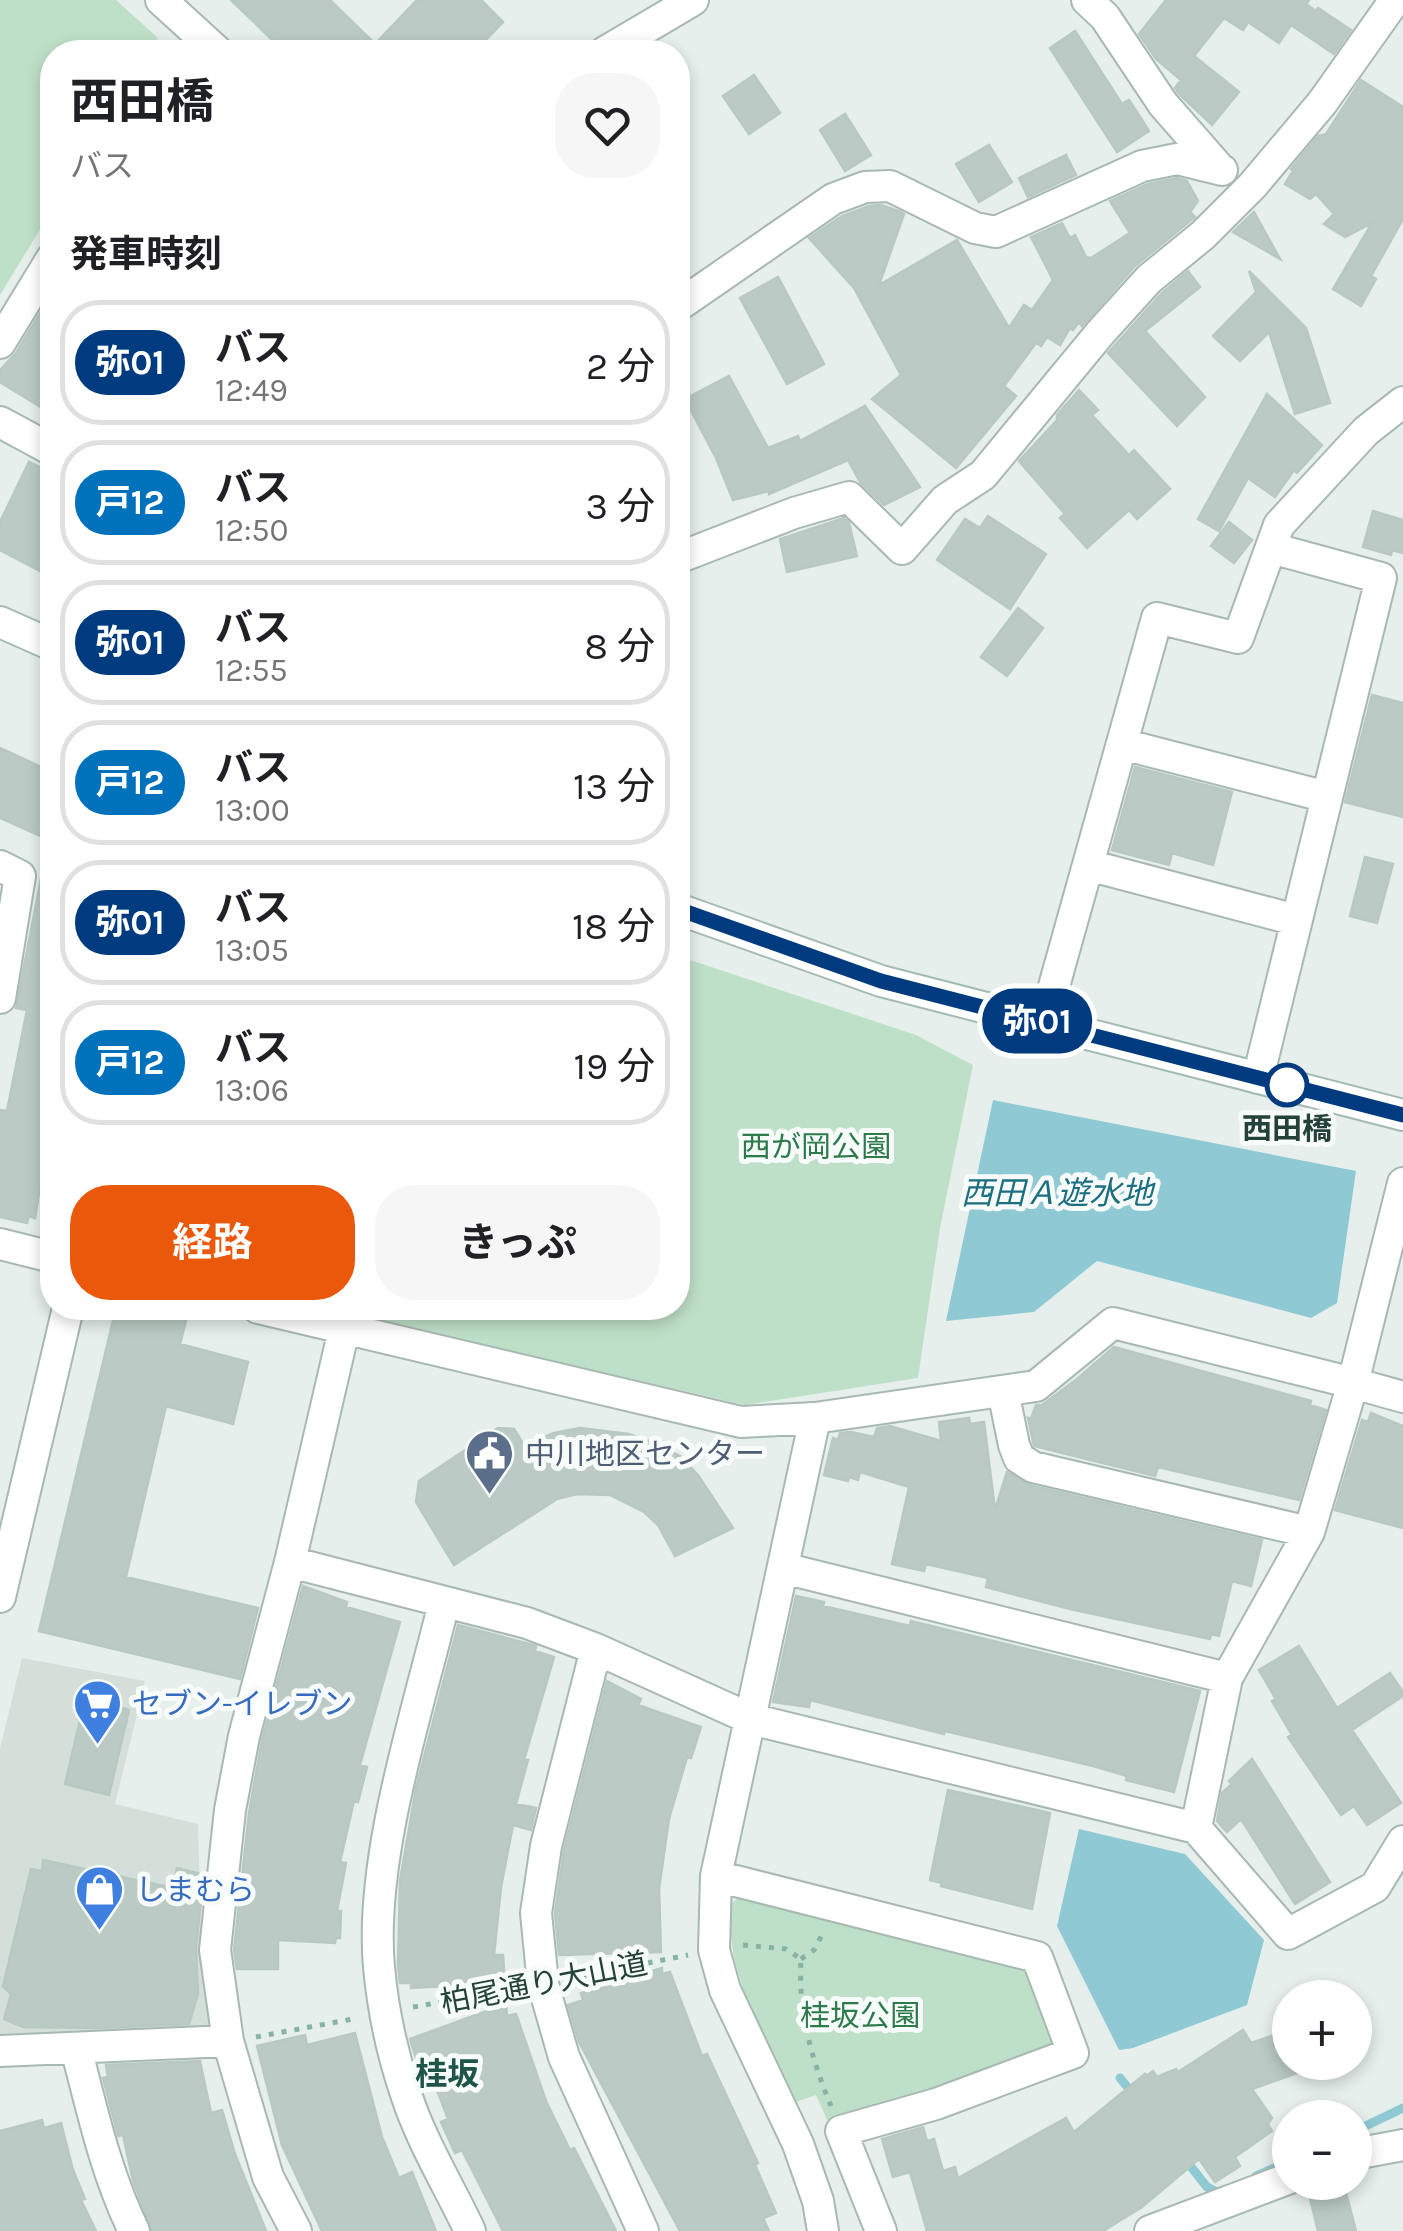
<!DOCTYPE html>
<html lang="ja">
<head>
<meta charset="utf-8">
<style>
	body { margin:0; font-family:Karla,"Noto Sans JP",sans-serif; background:#f6f6f6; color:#202124; height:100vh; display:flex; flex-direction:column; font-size:38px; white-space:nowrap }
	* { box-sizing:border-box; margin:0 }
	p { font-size:32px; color:#757577 }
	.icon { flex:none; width:55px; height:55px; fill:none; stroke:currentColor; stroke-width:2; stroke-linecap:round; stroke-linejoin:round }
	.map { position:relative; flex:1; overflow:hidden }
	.drawer { position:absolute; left:40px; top:40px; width:650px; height:1280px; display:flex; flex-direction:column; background:#fff; border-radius:40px; box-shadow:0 5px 15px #0003 }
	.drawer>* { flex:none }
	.badge { padding:0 20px; border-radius:32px; font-size:35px; line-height:65px }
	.fabs { position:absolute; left:1272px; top:1980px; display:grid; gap:20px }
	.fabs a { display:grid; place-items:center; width:100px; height:100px; border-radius:50%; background:#fff; box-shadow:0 5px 15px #0003; font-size:50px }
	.map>.badge { position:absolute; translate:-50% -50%; box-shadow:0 0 0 5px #fff }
	h2 { padding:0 30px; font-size:38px; line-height:90px }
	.round { display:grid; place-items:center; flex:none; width:105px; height:105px; border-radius:40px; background:#f6f6f6 }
	.overview { display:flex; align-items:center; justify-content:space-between; height:170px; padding:0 30px }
	h1 { font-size:48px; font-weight:700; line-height:75px }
	.action { display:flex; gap:20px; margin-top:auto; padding:20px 30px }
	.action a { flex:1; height:115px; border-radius:40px; background:#ea580c; color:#fff; font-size:40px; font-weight:700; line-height:115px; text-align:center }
	.action a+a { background:#f6f6f6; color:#202124 }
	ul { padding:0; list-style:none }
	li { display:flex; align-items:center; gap:30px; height:125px; margin:0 20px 15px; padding:0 10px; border:5px solid #e0e0e0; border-radius:40px }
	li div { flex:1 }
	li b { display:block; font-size:38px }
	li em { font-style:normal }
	li .badge { min-width:110px; font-weight:700; text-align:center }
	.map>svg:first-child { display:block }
	.built { fill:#d4dfda }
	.green { fill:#bfe0c8 }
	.water { fill:#8ec9d4 }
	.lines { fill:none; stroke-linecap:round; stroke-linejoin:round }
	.stream { stroke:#8ec9d4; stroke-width:9 }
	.building { fill:#bbcac4; stroke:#b8c9c2; stroke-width:2.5 }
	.minor-casing { stroke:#a8b8b2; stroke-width:34 }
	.tertiary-casing { stroke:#a8b8b2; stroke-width:34 }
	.secondary-casing { stroke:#a4bbb3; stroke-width:34 }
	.path { stroke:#86b3a5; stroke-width:5; stroke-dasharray:5 8; stroke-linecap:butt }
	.minor { stroke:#fff; stroke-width:30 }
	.tertiary { stroke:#fff; stroke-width:30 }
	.secondary { stroke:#fff; stroke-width:30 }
	.line-casing { stroke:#fff; stroke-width:22 }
	.line { stroke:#003b80; stroke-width:15 }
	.stop-dot { fill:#fff; stroke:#003b80; stroke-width:5 }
	.labels { text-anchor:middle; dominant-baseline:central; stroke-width:10; stroke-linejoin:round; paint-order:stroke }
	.stop-label { font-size:30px; font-weight:bold; fill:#24423a; stroke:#f7fbf9 }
	.park-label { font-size:30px; fill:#2d7a4b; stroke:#f7fbf9 }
	.service-label { font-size:30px; fill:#4e5e75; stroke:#f7fbf9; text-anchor:start }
	.shop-label { font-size:30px; fill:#366cbe; stroke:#f7fbf9; text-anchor:start }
	.street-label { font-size:30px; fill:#24423a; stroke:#f7fbf9 }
	.water-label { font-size:32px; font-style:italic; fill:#1c6f80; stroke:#f7fbf9 }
	.neighbourhood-label { font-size:32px; font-weight:bold; fill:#1f5548; stroke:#f7fbf9 }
</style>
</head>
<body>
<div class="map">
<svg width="1403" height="2231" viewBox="0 0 1403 2231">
	<rect width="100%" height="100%" fill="#e6efeb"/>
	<path class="built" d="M22,1658l123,23 -30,123 83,20 4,139 10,55 -8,16 -204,3v-288z"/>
	<path class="green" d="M0,0h116l42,38 -9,14h-97v158l-52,85z
		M678,956l238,79 57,30 -33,163 -22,150 -173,27 -373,-86 -6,-11h312z
		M743,1895l276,69 9,7 28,65 -7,13 -123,45 -99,26 -11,-25 -20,7 -48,-96 -14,-48 -7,-52z"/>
	<path class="water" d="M993,1100l363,71 -19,132 -26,15 -214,-57 -63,51 -88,9z
		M1079,1829l106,25 79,86 -17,65 -114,43 -14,2 -62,-124z"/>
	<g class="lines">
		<path class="stream" d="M1120,2078l14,17
			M1355,2131l48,-23
			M1184,2158l23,29 10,5 6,-2
			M1256,2176l34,-15"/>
	</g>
	<path class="building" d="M231,0h99l45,44 42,-44h64l22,22 -29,30h-189z
		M1166,0h143l-3,4 10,7 2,-3 33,22 -17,24 -43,-29 -12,18 -31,-21 -5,8 -19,-12 -30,38 45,36 -27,33 -34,-32 -3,-5 6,-8 -25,-21 -17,-25z
		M1075,31l47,73 7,-4 20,31 -32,21 -67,-104z
		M754,75l26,38 -31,21 -26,-38z
		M1361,80l42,27v112l-32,57 5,3 -15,27 -28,-17 39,-66 -27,14 -21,-13 10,-10 -18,-20 -6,5 -25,-15 8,-13 -2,-2 27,-33 8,-2z
		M845,114l26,41 -26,16 -25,-41z
		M989,145l23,37 -33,20 -23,-38z
		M1066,155l10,20 -48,22 -9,-19z
		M1177,178l10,3 11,20 -8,11 5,5 -60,49 -53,60 -3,-4 -6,8 -3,-2 -10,17 -13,-8 -6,9 -5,-3 -32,43 12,10 -60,72 -84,-69 29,-24 -47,-87 -45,-50 33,-22 27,-10 12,-1 20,7 3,2 -25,71 78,-45 52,88 15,-23 8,5 21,-30 -22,-43 31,-14 8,15 5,-3 11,22 5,1 39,-25 -20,-32 38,-17z
		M1254,212l26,47 -47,-27z
		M1188,271l12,16 -55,44 60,66 -28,29 -69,-73 54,-60z
		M1249,271l57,57 24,75 -35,11 -26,-82 -29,29 -27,-25 43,-44z
		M778,277l46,87 -37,20 -47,-86z
		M40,313l12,8v93l-52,-32v-12l16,-17z
		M729,376l39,72 30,-12 2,5 65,-35 55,81 -36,18 -24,-23 -12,-22 -79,34v-3l-36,9 -17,-42 -31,-59z
		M1079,390l19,20 -6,5 37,40 5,-5 36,39 -33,30 -8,-9 -42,38 -27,-30 5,-4 -46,-53 38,-41v-5z
		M1267,394l55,51 -25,28 -3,-3 -19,27 -27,-19 -29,53 -21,-12z
		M29,462l23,11v73l-12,25 -40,-21v-28z
		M1373,511l30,9v33l-11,-3 -1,5 -28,-8z
		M988,516l58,38 -36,55 -73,-49 28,-41 15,9z
		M844,518l5,5 8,33 -70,16 -7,-33z
		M1229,522l23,18 -18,23 -23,-17z
		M1018,608l25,20 -36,48 -26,-19z
		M1372,695l31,8v114l-58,-15z
		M0,748l52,24v69l-52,-23z
		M1135,767l97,25 -19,73 -41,-12 -3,12 -57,-15z
		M1365,857l28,7 -16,59 -27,-7z
		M43,868l9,1v244l-17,105 -6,-2 -2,7 -27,-6v-107l7,1 20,-101 -11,-2z
		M116,1308h32l39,9 -7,27 68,18 -15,62 -67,-18 -40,171 132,31 -18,71 -201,-48z
		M1114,1347l197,54 -1,4 16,5 -27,90 -141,-33 -3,9 -121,-30 -6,-28 3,1 5,-14h6l35,-26z
		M1371,1413l32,13v102l-68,-18 27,-90 6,2z
		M969,1418l1,6 14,-2 11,88 12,-38 22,13 233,55 -11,46 -19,-5 -13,55 -8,-2 -1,5 -140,-30 -84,-22 2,-9 -62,-14 -2,7 -32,-7 17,-77 -49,-15 -2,8 -9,-3 -1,4 -24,-6 9,-37 5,2 2,-7 11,-1 23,5 3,-9 13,-2 51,15 -2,-19z
		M498,1428l16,1 10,16 30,-12 26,-5 49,6 26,9 25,13 18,19 35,53 -58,28 -17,-31 -14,-13 -34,-17 -33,-1 -20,5 -103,66 -38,-63 3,-21z
		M303,1586l44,16 -1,5 54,15 -40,143 7,2 -9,35 -4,-1 -14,61 6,1 -9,48h4l-1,27h-4l-1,5 -57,-3v29h-41l-3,-19 15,-137 13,-73z
		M796,1596l28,6 -1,4 87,20 1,-5 289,70 -26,101 -48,-12 1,-4 -34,-10 -148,-35 -1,3 -134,-34 -1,7 -36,-5z
		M458,1625l71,19 7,2 -1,5 19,6 -30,103h4l-12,44 20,4 -5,22 -18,-5 -12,62 -7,68h9l2,28 -94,5v-5h-11l-2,-17 2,-85 16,-93z
		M1299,1646l38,62 53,-35 13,19v4l-51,34 49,73 -34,22 -13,-19 -13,9 -53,-78 4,-2 -20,-34 4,-2 -17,-29z
		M607,1681l34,18 -3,6 63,22 -10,31 -4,-1 -18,62 -10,70 2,63 -102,3 -4,-42 9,-63z
		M87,1691l25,6 -2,8 19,5 -20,85 -44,-11z
		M1252,1759l78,123 -35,22 -54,-85 -14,13 -10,-11 5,-28 10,-9 -3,-3z
		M948,1790l102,23 -18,96 -91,-23 1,-3 -12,-3z
		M43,1860l130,28 4,-20 27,7 -8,73 2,46 -9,30 -92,4 -74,-1 -19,-8 7,-25 -8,-8 28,-117 11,2z
		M662,1968v6l8,-2 32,84 5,-2 51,109 -3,2 21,48 -13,5 6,13h-89l-101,-189 -11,-37 15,-5 -2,-7z
		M506,2004l1,12 9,-2 30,87 24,49 4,-2 42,83h-113l-41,-81 -7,3 -14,-31 7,-3 -17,-45 -9,3 -12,-38z
		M1243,2030l8,13 32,-11 7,30h4l3,11 -45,16 20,29 -4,6 4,7 -37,26 5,9 -25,16 -16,-23 -57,48 -39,24h-176l-17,-59 -17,5 -11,-38 41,-12 4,14 7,-2 9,32 12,-4 3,11 108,-60 8,14 71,-58 2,2 6,-5 4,6 19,-8 2,3z
		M355,2033l27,104 17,41 13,-6 24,59h-114l-40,-86 -25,-99 48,-11 2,10z
		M200,2061l11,52 11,-3 13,44 31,77h-114l-19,-50 -10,-46 -5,1 -15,-58 5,-1 -2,-12z
		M42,2120l2,8 17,-5 12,47 12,29 -4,1 15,31h-96v-100z
		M1345,2189l11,42h-38l-8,-33z"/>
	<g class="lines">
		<defs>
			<path id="minor" d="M161,0l57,52
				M1087,0l18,17 58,87 56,64
				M605,52l88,-52
				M678,306l155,-107 32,-12 25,-1 85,42 21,4 146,-66 35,-7 45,11
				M0,343l52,-85
				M0,422l52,28
				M678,558l116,-45 55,-16 53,52 43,-49 38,-25 118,-143 48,-53 54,-44 50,-50 69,-82 73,-103
				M1122,744l205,53
				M1088,865l208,55
				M0,866l20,10 -20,122
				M1044,1022l113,-404 81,20 41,-113 87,-94 37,-29
				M1258,1078l123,-500 -110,-30
				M0,1244l52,13
				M258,1308l483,114 74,-4 -99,458 -2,74 11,40 73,154 20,57 5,30
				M1003,1391l11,54 5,13 14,9 276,65
				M1403,1397l-50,-14 -44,149 -82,146 -31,150 92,106 87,-47 28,-46
				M290,1562l237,61 69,26 155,70 445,109
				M783,1568l444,110
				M444,1603c-26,107 -75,255 -65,364 4,43 13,86 27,127 15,47 43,92 64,137
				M596,1649l-50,197 -10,67 7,71 21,73 79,174
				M716,1876l321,81 36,96 -137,51 -95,27 40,100
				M76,2048c16,62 30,126 58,183
				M0,2051l228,-10
				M1355,2154l48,-9
				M296,2231l-28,-54 -40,-136 -13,-91 15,-140 14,-74 46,-174 59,-254
				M1150,2231l140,-53"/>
			<path id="tertiary" d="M815,1418l221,-32 77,-63 240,60 50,-200
				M0,1597l68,-289"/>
			<path id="secondary" d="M0,622l52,23
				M678,909l203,72 522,134"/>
		</defs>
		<use href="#minor" class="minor-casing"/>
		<use href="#tertiary" class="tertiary-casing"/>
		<use href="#secondary" class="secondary-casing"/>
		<path class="path" d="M743,1945l43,4 15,10c-3,52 10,99 30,147
			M801,1959l13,-9 10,-19
			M571,1978l117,-23
			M413,2007l103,-18
			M256,2037l102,-19"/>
		<use href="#minor" class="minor"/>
		<use href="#tertiary" class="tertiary"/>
		<use href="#secondary" class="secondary"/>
	</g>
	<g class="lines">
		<defs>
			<path id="line" d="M678,909l203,72 522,134"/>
		</defs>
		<use href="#line" class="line-casing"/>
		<use href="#line" class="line"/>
	</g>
	<defs>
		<symbol id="civic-pin" viewBox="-11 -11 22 30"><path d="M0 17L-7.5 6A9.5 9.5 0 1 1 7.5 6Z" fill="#5c6f8a" stroke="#f7fbf9"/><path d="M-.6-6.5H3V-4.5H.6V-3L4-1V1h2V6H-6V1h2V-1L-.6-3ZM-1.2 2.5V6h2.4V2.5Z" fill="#fff"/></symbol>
		<symbol id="supermarket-pin" viewBox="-11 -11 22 30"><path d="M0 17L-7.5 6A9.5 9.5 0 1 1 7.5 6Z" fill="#3f7fe0" stroke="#f7fbf9"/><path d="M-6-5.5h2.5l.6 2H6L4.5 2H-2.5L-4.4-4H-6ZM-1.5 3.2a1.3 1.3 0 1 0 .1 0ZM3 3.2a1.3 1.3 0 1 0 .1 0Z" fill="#fff"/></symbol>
		<symbol id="shop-pin" viewBox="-11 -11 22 30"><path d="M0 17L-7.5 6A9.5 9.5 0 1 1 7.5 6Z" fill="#3f7fe0" stroke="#f7fbf9"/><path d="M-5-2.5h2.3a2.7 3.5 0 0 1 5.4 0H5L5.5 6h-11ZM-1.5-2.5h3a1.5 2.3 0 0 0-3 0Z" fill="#fff"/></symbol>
	</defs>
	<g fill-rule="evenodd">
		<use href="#civic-pin" x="462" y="1426" width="55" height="75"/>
		<use href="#supermarket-pin" x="70" y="1676" width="55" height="75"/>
		<use href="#shop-pin" x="72" y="1862" width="55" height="75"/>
	</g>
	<circle class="stop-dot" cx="1287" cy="1085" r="20"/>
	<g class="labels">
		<g class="stop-label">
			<text x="1287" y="1129">西田橋</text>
		</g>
		<g class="park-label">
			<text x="816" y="1147">西が岡公園</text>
			<text x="860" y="2016">桂坂公園</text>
		</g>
		<g class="service-label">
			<text x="525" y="1454">中川地区センター</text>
		</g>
		<g class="shop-label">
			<text x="132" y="1704">セブン-イレブン</text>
			<text x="135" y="1890">しまむら</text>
		</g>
		<g class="street-label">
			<text transform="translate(544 1983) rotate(-11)">柏尾通り大山道</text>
		</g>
		<g class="water-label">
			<text x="1057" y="1193">西田Ａ遊水地</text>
		</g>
		<g class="neighbourhood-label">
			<text x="447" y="2074">桂坂</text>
		</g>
	</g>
</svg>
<div class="fabs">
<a>+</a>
<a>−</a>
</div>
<b class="badge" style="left:1037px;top:1021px;background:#003b80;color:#fff">弥01</b>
<section class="drawer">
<div class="overview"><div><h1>西田橋</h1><p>バス</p></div><a class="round"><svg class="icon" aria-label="heart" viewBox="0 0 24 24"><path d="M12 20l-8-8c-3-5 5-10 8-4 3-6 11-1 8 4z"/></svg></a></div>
<h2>発車時刻</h2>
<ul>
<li><span class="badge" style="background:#003b80;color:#fff">弥01</span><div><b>バス</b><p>12:49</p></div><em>2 分</em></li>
<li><span class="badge" style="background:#0072bc;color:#fff">戸12</span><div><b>バス</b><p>12:50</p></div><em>3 分</em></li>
<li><span class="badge" style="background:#003b80;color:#fff">弥01</span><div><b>バス</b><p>12:55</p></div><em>8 分</em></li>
<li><span class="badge" style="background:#0072bc;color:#fff">戸12</span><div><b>バス</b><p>13:00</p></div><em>13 分</em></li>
<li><span class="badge" style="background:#003b80;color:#fff">弥01</span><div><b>バス</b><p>13:05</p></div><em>18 分</em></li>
<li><span class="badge" style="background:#0072bc;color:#fff">戸12</span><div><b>バス</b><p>13:06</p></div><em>19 分</em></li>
</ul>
<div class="action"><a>経路</a><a>きっぷ</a></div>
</section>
</div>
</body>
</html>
